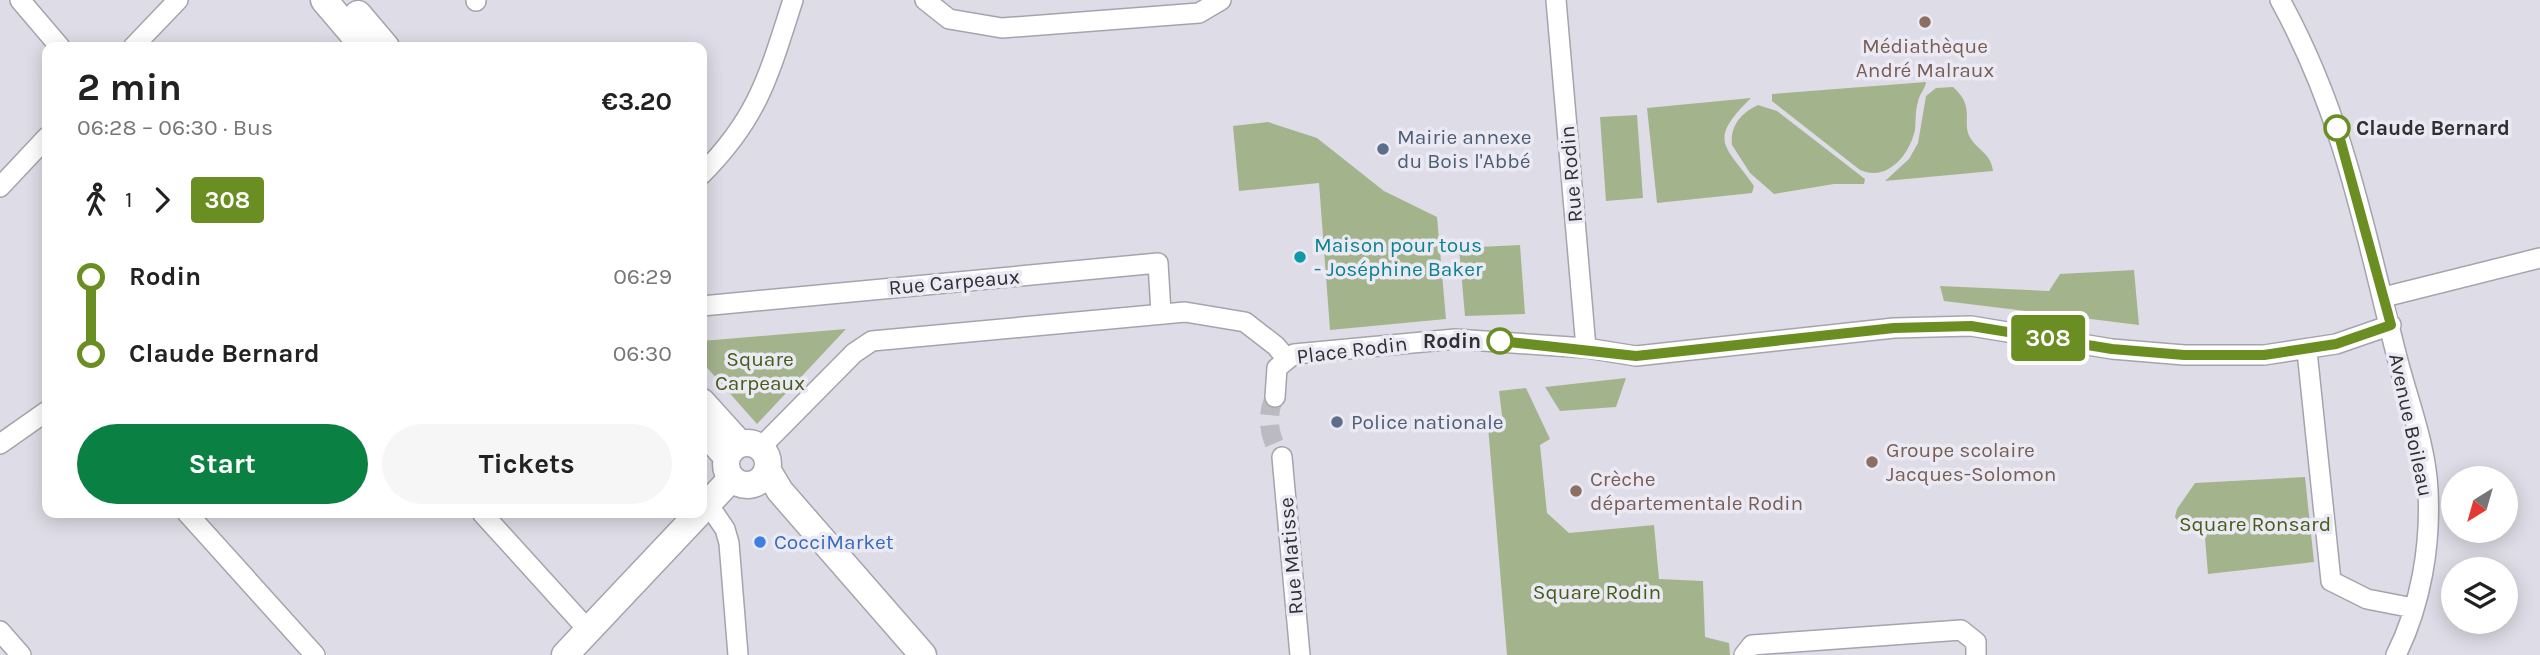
<!DOCTYPE html>
<html lang="en">
<head>
<meta charset="utf-8">
<style>
	body { margin:0; font-family:Karla,sans-serif; background:#f6f6f6; color:#222; height:100vh; display:flex; flex-direction:column; font-size:26px; white-space:nowrap }
	* { box-sizing:border-box; margin:0 }
	p { font-size:23px; color:#767676 }
	.icon { flex:none; width:38px; height:38px; fill:none; stroke:currentColor; stroke-width:2; stroke-linecap:round; stroke-linejoin:round }
	.map { position:relative; flex:1; overflow:hidden }
	.panel { position:absolute; left:42px; top:42px; width:665px; height:476px; display:flex; flex-direction:column; background:#fff; border-radius:14px; box-shadow:0 4px 18px #0003 }
	.panel>* { flex:none }
	.badge { padding:0 14px; border-radius:5px; font-size:24px; line-height:46px }
	.needle { width:46px; rotate:217deg }
	.buttons { position:absolute; left:2441px; top:466px; display:grid; gap:14px }
	.buttons a { display:grid; place-items:center; width:77px; height:77px; border-radius:50%; background:#fff; box-shadow:0 4px 18px #0003; font-size:35px }
	.map>.badge { position:absolute; translate:-50% -50%; box-shadow:0 0 0 4px #fff }
	.legs { display:flex; align-items:center; gap:10px; height:77px; padding:0 35px; font-size:23px }
	.legs p { margin-inline-start:auto }
	.summary { display:flex; align-items:center; justify-content:space-between; height:119px; padding:0 35px }
	h1 { font-size:38px; font-weight:700; line-height:52px }
	.button { display:flex; gap:14px; margin-top:auto; padding:14px 35px }
	.button a { flex:1; height:80px; border-radius:42px; background:#0b8043; color:#fff; font-size:28px; font-weight:700; line-height:80px; text-align:center }
	.button a+a { background:#f6f6f6; color:#222 }
	ul { padding:0 35px; list-style:none }
	li { display:flex; align-items:center; gap:24px; height:77px; font-size:26px }
	li i { display:grid; place-items:center; width:10px; height:100%; margin:0 9px; background:currentColor }
	li i::after { content:''; width:18px; height:18px; margin:-9px; border:5px solid; border-radius:50%; background:#fff }
	li p { margin-inline-start:auto }
	li:first-child i { background:linear-gradient(#0000 50%,currentColor 0) }
	li:last-child i { background:linear-gradient(currentColor 50%,#0000 0) }
	.map>svg:first-child { display:block }
	.green { fill:#a3b48c }
	.lines { fill:none; stroke-linecap:round; stroke-linejoin:round }
	.street-tunnel { stroke:#bbbac3; stroke-width:19; stroke-dasharray:19 10; stroke-linecap:butt }
	.street-casing { stroke:#a5a4ad; stroke-width:22 }
	.secondary-casing { stroke:#a5a4ad; stroke-width:29 }
	.street { stroke:#fff; stroke-width:19 }
	.secondary { stroke:#fff; stroke-width:26 }
	.line-1-casing { stroke:#fff; stroke-width:16 }
	.line-1 { stroke:#6b8e23; stroke-width:10 }
	.education-dot { fill:#8d6e63; stroke:#ebeaf4; stroke-width:2.5 }
	.stop-1-dot { fill:#fff; stroke:#6b8e23; stroke-width:3.5 }
	.service-dot { fill:#5c6f8a; stroke:#ebeaf4; stroke-width:2.5 }
	.culture-dot { fill:#0f9aa8; stroke:#ebeaf4; stroke-width:2.5 }
	.shop-dot { fill:#3f7fe0; stroke:#ebeaf4; stroke-width:2.5 }
	.labels { text-anchor:middle; dominant-baseline:central; stroke-width:7; stroke-linejoin:round; paint-order:stroke }
	.education-label { font-size:21px; fill:#785e54; stroke:#ebeaf4; text-anchor:start }
	.stop-label { font-size:21px; font-weight:bold; fill:#303033; stroke:#ebeaf4; text-anchor:start }
	.service-label { font-size:21px; fill:#4e5e75; stroke:#ebeaf4; text-anchor:start }
	.street-label { font-size:21px; fill:#303033; stroke:#ebeaf4 }
	.culture-label { font-size:21px; fill:#0d838f; stroke:#ebeaf4; text-anchor:start }
	.park-label { font-size:21px; fill:#465d1a; stroke:#ebeaf4 }
	.shop-label { font-size:21px; fill:#366cbe; stroke:#ebeaf4; text-anchor:start }
</style>
</head>
<body>
<div class="map">
<svg width="2540" height="655" viewBox="0 0 2540 655">
	<rect width="100%" height="100%" fill="#dedde7"/>
	<path class="green" d="M1926,82c-1,8 -7,12 -8,20 -3,9 -2,19 -3,28 -6,26 -28,52 -55,40l-88,-69v-7z
		M1953,87c24,21 7,35 18,52 9,13 20,15 22,32l-108,10 24,-22 9,-16 8,-47 10,-8z
		M1751,98c-45,44 -25,47 3,88l-2,7 -95,10 -10,-95z
		M1758,105l19,6 88,68 -1,5h-30l-60,10 -24,-21 -18,-28c-2,-19 9,-32 26,-40z
		M1637,115l6,83 -37,3 -6,-84z
		M1268,122l49,16 67,53 53,26 9,102 -116,11 -11,-147 -80,8 -6,-65z
		M1520,245l5,69 -60,2 -6,-68z
		M2134,270l5,55 -195,-24 -4,-15 109,5 11,-17z
		M846,329l-89,95 -55,-62v-21z
		M1626,378l-10,29 -56,4 -15,-24z
		M1526,388l24,51 -10,6 7,68 22,20 85,-8 5,54 44,2 2,56 24,6 1,12h-223l-19,-229 15,-3 -4,-32z
		M2305,477l9,85 -106,12 -3,-36 -24,-12 -6,-9 2,-8 18,-26z"/>
	<g class="lines">
		<path class="street-tunnel" d="M1275,397c-10,19 -6,42 7,60"/>
		<defs>
			<path id="street" d="M20,0l40,47
				M925,0l24,19 53,9 197,-15 22,-13
				M1556,0l30,348
				M2280,0c65,118 85,233 118,361 11,42 28,85 30,129 3,55 -7,115 -32,165
				M476,1v-1
				M133,47l45,-47
				M702,174c57,-57 67,-100 91,-174
				M0,187l47,-50
				M2384,297l156,-39
				M702,306l456,-43 3,50
				M2307,351l24,230 36,18 46,9
				M1275,397l2,-29 17,-14 161,-15 131,9 50,8 258,-28 77,-2 141,23 72,6h80l72,-11 55,-19
				M0,444l47,-33
				M761,447l93,-94 18,-12 313,-29 60,10 31,24 10,12
				M1282,457l18,198
				M708,504l17,25 4,14 9,112
				M187,513l128,142
				M482,513l107,118
				M0,631l21,24
				M1744,655l8,-10 209,-15 15,12v13"/>
			<path id="secondary" d="M324,0l40,47
				M358,14l28,33
				M702,402l38,42
				M702,429l25,28
				M726 464a21 21 0 1 1 42 0a21 21 0 1 1-42 0Z
				M768,471l12,20 143,164
				M702,510l29,-31
				M565,655l134,-142"/>
		</defs>
		<use href="#street" class="street-casing"/>
		<use href="#secondary" class="secondary-casing"/>
		<use href="#street" class="street"/>
		<use href="#secondary" class="secondary"/>
	</g>
	<g class="lines">
		<defs>
			<path id="line-1" d="M1500,341l136,15 258,-28 77,-2 141,23 72,6h80l72,-11 55,-19 -54,-197"/>
		</defs>
		<use href="#line-1" class="line-1-casing"/>
		<use href="#line-1" class="line-1"/>
	</g>
	<g class="education-dot">
		<circle cx="1925" cy="22" r="7"/>
		<circle cx="1872" cy="462" r="7"/>
		<circle cx="1576" cy="491" r="7"/>
	</g>
	<g class="stop-1-dot">
		<circle cx="2337" cy="128" r="12"/>
		<circle cx="1500" cy="341" r="12"/>
	</g>
	<g class="service-dot">
		<circle cx="1383" cy="149" r="7"/>
		<circle cx="1337" cy="422" r="7"/>
	</g>
	<circle class="culture-dot" cx="1300" cy="257" r="7"/>
	<circle class="shop-dot" cx="760" cy="542" r="7"/>
	<g class="labels">
		<g class="education-label">
			<text x="1925" y="46" text-anchor="middle">Médiathèque<tspan x="1925" dy="24">André Malraux</tspan></text>
			<text x="1886" y="450">Groupe scolaire<tspan x="1886" dy="24">Jacques-Solomon</tspan></text>
			<text x="1590" y="479">Crèche<tspan x="1590" dy="24">départementale Rodin</tspan></text>
		</g>
		<g class="stop-label">
			<text x="2356" y="128">Claude Bernard</text>
			<text x="1481" y="341" text-anchor="end">Rodin</text>
		</g>
		<g class="service-label">
			<text x="1397" y="137">Mairie annexe<tspan x="1397" dy="24">du Bois l'Abbé</tspan></text>
			<text x="1351" y="422">Police nationale</text>
		</g>
		<g class="street-label">
			<text transform="translate(1571 174) rotate(-95)">Rue Rodin</text>
			<text transform="translate(954 282) rotate(-5)">Rue Carpeaux</text>
			<text transform="translate(1352 350) rotate(-7)">Place Rodin</text>
			<text transform="translate(2411 425) rotate(78)">Avenue Boileau</text>
			<text transform="translate(1291 556) rotate(-95)">Rue Matisse</text>
		</g>
		<g class="culture-label">
			<text x="1314" y="245">Maison pour tous<tspan x="1314" dy="24">- Joséphine Baker</tspan></text>
		</g>
		<g class="park-label">
			<text x="760" y="359">Square<tspan x="760" dy="24">Carpeaux</tspan></text>
			<text x="2255" y="524">Square Ronsard</text>
			<text x="1597" y="592">Square Rodin</text>
		</g>
		<g class="shop-label">
			<text x="774" y="542">CocciMarket</text>
		</g>
	</g>
</svg>
<div class="buttons">
<a><svg class="needle" viewBox="-14 -14 28 28"><path d="M0-13l5 13h-10z" fill="#e53935"/><path d="M0 13l5-13h-10z" fill="#767676"/></svg></a>
<a><svg class="icon" aria-label="layers" viewBox="0 0 24 24"><path d="M12 4l9 5-9 5-9-5zM3 14l9 5 9-5"/></svg></a>
</div>
<b class="badge" style="left:2048px;top:338px;background:#6b8e23;color:#fff">308</b>
<section class="panel">
<div class="summary"><div><h1>2 min</h1><p>06:28 – 06:30 · Bus</p></div><b>€3.20</b></div>
<div class="legs"><svg class="icon" aria-label="walk" viewBox="0 0 24 24"><circle cx="13" cy="4" r="2"/><path d="M13 8l-2 6 4 7M11 14l-3 7M7 12l3-4h3l4 4"/></svg>1<svg class="icon" aria-label="forward" viewBox="0 0 24 24"><path d="M9 5l7 7-7 7"/></svg><b class="badge" style="background:#6b8e23;color:#fff">308</b></div>
<ul>
<li><i style="color:#6b8e23"></i><b>Rodin</b><p>06:29</p></li>
<li><i style="color:#6b8e23"></i><b>Claude Bernard</b><p>06:30</p></li>
</ul>
<div class="button"><a>Start</a><a>Tickets</a></div>
</section>
</div>
</body>
</html>
